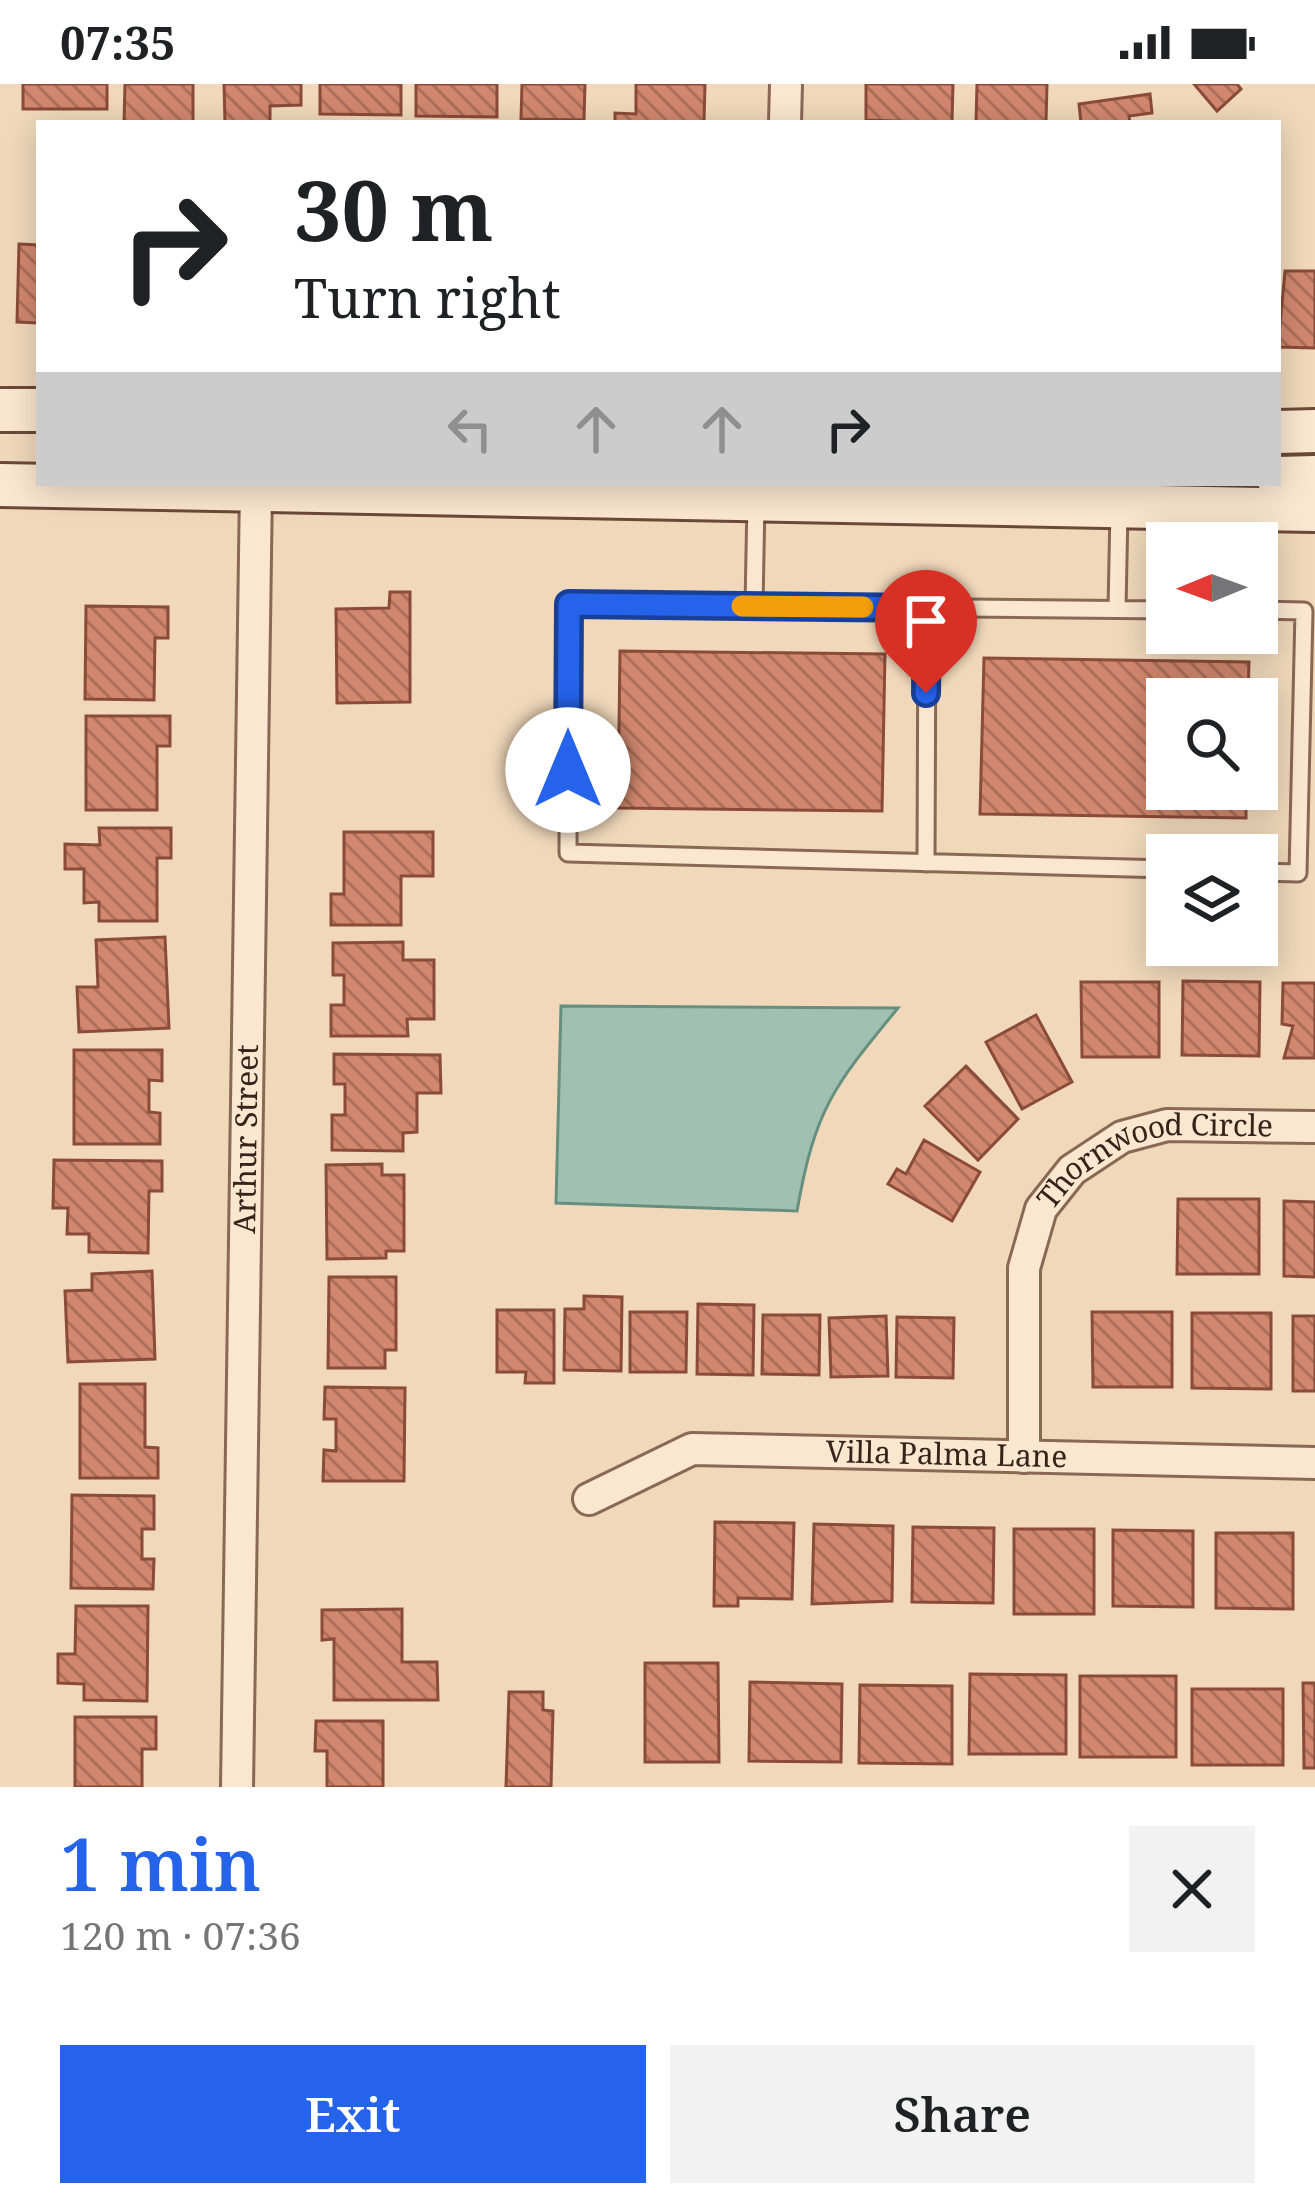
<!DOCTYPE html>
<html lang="en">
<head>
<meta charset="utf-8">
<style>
  body { margin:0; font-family:"Noto Serif",serif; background:#f2f2f2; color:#202124; height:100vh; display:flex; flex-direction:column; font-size:45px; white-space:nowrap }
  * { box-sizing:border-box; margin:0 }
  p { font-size:39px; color:#757577 }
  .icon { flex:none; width:66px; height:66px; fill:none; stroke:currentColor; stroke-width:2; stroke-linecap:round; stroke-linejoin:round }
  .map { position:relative; height:1703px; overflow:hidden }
  .panel { display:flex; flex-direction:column; background:#fff; flex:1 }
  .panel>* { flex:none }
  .banner { position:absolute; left:36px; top:36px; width:1245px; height:366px; border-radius:0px; box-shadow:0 6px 30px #0003; background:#fff; color:#202124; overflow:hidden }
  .needle { width:78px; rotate:269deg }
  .fabs { position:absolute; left:1146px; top:438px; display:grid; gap:24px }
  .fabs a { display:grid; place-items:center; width:132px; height:132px; border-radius:0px; background:#fff; box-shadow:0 6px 30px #0003; font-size:60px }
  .pin { position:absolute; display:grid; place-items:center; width:102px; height:102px; color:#fff; margin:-123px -51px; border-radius:50% 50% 50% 0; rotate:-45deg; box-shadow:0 0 12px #0007 }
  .pin .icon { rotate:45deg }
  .me { position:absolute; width:132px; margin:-66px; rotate:0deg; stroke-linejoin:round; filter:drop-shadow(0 0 9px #0008) }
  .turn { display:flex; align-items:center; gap:42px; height:252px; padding:0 60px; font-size:54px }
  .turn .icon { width:156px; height:156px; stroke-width:2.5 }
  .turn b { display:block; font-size:84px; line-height:102px }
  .lanes { display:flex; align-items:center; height:114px; padding:0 60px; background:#0003; justify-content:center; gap:60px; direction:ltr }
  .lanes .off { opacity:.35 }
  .round { display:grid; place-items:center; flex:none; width:126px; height:126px; border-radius:0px; background:#f2f2f2 }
  .head { display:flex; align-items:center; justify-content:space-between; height:204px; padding:0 60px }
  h1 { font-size:72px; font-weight:600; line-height:90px; color:#2563eb }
  .primary-button { display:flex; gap:24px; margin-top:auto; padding:24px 60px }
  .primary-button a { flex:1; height:138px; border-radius:0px; background:#2563eb; color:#fff; font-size:48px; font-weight:600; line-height:138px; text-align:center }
  .primary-button a+a { background:#f2f2f2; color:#202124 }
  .status { display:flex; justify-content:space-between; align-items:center; height:84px; padding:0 60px; background:#fff; direction:ltr }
  .status svg { height:33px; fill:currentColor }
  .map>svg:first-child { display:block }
</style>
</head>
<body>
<div class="status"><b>07:35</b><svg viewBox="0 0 49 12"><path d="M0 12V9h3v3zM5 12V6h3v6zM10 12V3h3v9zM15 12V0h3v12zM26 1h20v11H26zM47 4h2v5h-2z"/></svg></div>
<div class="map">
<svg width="1315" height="1703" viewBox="0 0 1315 1703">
  <defs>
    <pattern id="building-back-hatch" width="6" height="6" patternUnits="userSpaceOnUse" patternTransform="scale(3)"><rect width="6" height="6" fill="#d2886e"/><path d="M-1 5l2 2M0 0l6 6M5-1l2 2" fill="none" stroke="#ab6f5a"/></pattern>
  </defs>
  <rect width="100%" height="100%" fill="#f1d8bb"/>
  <!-- water -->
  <path fill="#a0c1b2" stroke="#678f7f" stroke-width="3" d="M 561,922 L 898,924 C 833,1003 815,1025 797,1127 L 556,1119 Z"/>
  <!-- building -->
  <path fill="url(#building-back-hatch)" stroke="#8a4b38" stroke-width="3" d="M 23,0 L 107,0 L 107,25 L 23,25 Z
    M 125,0 L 193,0 L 193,39 L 124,39 Z
    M 224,0 L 301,0 L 301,21 L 270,22 L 270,39 L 225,39 Z
    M 320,0 L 401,0 L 401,31 L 320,30 Z
    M 416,0 L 497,0 L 497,33 L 416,32 Z
    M 522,0 L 585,0 L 584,36 L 521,35 Z
    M 636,0 L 705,0 L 704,39 L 615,39 L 615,29 L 636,30 Z
    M 866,0 L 953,0 L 952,39 L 866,36 Z
    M 977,0 L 1047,0 L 1046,39 L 976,39 Z
    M 1194,0 L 1237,0 L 1241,5 L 1217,27 Z
    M 1150,10 L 1152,29 L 1129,32 L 1130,39 L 1081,39 L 1079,20 Z
    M 19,160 L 39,161 L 39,239 L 17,238 Z
    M 1285,187 L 1315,187 L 1315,264 L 1278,263 Z
    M 390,508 L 410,508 L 410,618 L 337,619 L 336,525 L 389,524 Z
    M 86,522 L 168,523 L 168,554 L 155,554 L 154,616 L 85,615 Z
    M 620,567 L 885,570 L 882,727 L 618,724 Z
    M 984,574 L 1249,578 L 1248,615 L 1167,615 L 1167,705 L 1246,705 L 1246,734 L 980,730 Z
    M 86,632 L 170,632 L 170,662 L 157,662 L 157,726 L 86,726 Z
    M 99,744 L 171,744 L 171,774 L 157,774 L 157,837 L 99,837 L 99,818 L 84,819 L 84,785 L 65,785 L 65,760 L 100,761 Z
    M 344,748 L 433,748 L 433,792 L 401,792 L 401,841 L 331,841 L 331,810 L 344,810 Z
    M 165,853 L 169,944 L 79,948 L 77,903 L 98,903 L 96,856 Z
    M 403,858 L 403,876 L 434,876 L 434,935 L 407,935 L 408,952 L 331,952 L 331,921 L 344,921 L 344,891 L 333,891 L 333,859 Z
    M 1183,897 L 1260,898 L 1259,972 L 1182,971 Z
    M 1081,898 L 1159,898 L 1159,973 L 1082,973 Z
    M 1283,899 L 1315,899 L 1315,974 L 1284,974 L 1293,942 L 1282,940 Z
    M 1036,931 L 1072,998 L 1022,1025 L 986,958 Z
    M 74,966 L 162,966 L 162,997 L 149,996 L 149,1028 L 160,1029 L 160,1060 L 74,1060 Z
    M 334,970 L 440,971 L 441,1009 L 417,1009 L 417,1048 L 403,1049 L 403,1067 L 332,1066 L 332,1031 L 345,1031 L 345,1000 L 334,1000 Z
    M 966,982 L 1018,1035 L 978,1076 L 925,1022 Z
    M 924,1056 L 980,1088 L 952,1137 L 888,1100 L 897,1085 L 906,1090 Z
    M 54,1076 L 162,1077 L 162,1107 L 149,1107 L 148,1169 L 89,1168 L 89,1150 L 67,1150 L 68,1124 L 53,1124 Z
    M 382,1080 L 382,1091 L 404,1091 L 404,1167 L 386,1167 L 386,1174 L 327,1175 L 326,1081 Z
    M 1178,1115 L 1259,1115 L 1259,1190 L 1177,1190 Z
    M 1284,1117 L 1315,1118 L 1315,1193 L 1284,1192 Z
    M 152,1187 L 155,1275 L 68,1278 L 65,1207 L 92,1206 L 92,1190 Z
    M 329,1193 L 396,1193 L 396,1266 L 385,1266 L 385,1284 L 328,1284 Z
    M 584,1212 L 622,1213 L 621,1287 L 564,1286 L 565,1225 L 584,1225 Z
    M 698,1220 L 754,1221 L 753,1291 L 697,1290 Z
    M 497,1226 L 554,1226 L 554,1299 L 525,1299 L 526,1288 L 497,1288 Z
    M 630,1228 L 687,1228 L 686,1288 L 630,1288 Z
    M 1092,1228 L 1172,1228 L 1172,1303 L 1093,1303 Z
    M 1192,1229 L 1271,1229 L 1271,1305 L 1192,1304 Z
    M 763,1231 L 820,1231 L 819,1291 L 762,1290 Z
    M 886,1232 L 888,1292 L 831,1293 L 829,1234 Z
    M 1293,1232 L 1315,1232 L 1315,1307 L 1293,1307 Z
    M 897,1233 L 954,1234 L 953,1294 L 896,1293 Z
    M 80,1300 L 145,1300 L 145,1363 L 158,1364 L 158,1394 L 80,1394 Z
    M 325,1303 L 405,1304 L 404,1397 L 323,1397 L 324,1366 L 336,1367 L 336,1335 L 324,1335 Z
    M 72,1411 L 154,1412 L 154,1445 L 142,1445 L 142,1475 L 154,1475 L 153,1505 L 71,1504 Z
    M 715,1438 L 794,1439 L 792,1515 L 738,1514 L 738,1522 L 714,1522 Z
    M 814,1440 L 893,1442 L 892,1517 L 812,1520 Z
    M 913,1443 L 994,1444 L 993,1519 L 912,1518 Z
    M 1014,1445 L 1094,1445 L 1094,1530 L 1014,1530 Z
    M 1113,1446 L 1193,1447 L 1193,1523 L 1113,1522 Z
    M 1216,1449 L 1293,1449 L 1293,1525 L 1216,1524 Z
    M 76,1522 L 148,1522 L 147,1617 L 84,1616 L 84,1600 L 58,1599 L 58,1570 L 75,1570 Z
    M 402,1525 L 402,1578 L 437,1578 L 438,1616 L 334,1616 L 334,1555 L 322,1556 L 322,1526 Z
    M 645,1579 L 718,1579 L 719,1678 L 645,1678 Z
    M 970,1590 L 1066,1591 L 1066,1670 L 969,1670 Z
    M 1080,1592 L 1176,1592 L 1176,1673 L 1080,1673 Z
    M 750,1598 L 842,1600 L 841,1678 L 749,1677 Z
    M 1303,1599 L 1315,1599 L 1315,1684 L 1304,1684 Z
    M 860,1601 L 952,1602 L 952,1680 L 859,1679 Z
    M 1192,1605 L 1283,1605 L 1283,1681 L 1192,1681 Z
    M 509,1608 L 543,1608 L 543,1626 L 553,1627 L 551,1703 L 506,1703 Z
    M 75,1633 L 156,1633 L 156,1665 L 142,1665 L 142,1703 L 75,1703 Z
    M 316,1637 L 383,1637 L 383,1703 L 327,1703 L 327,1667 L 315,1667 Z"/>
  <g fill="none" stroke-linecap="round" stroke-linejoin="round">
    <defs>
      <path id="lane" d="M 754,522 L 756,417
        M 1117,525 L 1119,426
        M 1167,526 L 569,520 L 568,769 L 1167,785
        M 1257,526 L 1304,527 L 1298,789 L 1257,788
        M 926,779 L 927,524"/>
      <g id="street">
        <path d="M 785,39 L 786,0"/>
        <path id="s1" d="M 1024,1373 L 1024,1184 L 1041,1125 L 1072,1086 L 1122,1053 L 1167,1041 L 1315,1043"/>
        <path id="s2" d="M 589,1415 L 692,1365 L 1315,1379"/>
        <path id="s3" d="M 237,1703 L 256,404"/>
      </g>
      <path id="secondary" d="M 0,326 L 39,326
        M 1278,348 L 1315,347
        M 1278,394 L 1315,393
        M 0,401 L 1315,426"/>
    </defs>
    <!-- lane casing -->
    <use href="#lane" stroke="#896854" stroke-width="21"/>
    <!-- street casing -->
    <use href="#street" stroke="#896854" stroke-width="36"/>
    <!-- secondary casing -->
    <use href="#secondary" stroke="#6b4937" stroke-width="48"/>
    <!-- lane -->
    <use href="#lane" stroke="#fbe7cf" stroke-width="15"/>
    <!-- street -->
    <use href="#street" stroke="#fbe7cf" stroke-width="30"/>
    <!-- secondary -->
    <use href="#secondary" stroke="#fbe7cf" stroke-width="42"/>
  </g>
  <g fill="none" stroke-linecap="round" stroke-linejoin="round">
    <defs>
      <path id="route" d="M 568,686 L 569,520 L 927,524 L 926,609"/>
    </defs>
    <!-- route casing -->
    <use href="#route" stroke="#184099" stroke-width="30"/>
    <!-- route -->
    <use href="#route" stroke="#2563eb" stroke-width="21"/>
    <!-- slow -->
    <path stroke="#f59e0b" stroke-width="21" d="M 742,522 L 863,523"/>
  </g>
  <g text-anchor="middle" stroke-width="9" stroke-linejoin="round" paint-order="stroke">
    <!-- street labels -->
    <g font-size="30" fill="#37231a" stroke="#f8e4cb">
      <text dy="10" stroke="none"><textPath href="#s3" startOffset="648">Arthur Street</textPath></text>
      <text dy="10" stroke="none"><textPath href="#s1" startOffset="384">Thornwood Circle</textPath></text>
      <text dy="10" stroke="none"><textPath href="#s2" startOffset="369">Villa Palma Lane</textPath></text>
    </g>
  </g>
</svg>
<div class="fabs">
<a><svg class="needle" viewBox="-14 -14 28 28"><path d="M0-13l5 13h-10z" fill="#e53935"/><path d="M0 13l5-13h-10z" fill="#757577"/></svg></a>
<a><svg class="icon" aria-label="search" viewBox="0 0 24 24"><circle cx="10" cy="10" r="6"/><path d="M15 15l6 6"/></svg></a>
<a><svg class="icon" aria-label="layers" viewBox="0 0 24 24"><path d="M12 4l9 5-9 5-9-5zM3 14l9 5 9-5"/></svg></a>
</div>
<div class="pin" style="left:926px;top:609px;background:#d93025"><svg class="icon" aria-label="arrive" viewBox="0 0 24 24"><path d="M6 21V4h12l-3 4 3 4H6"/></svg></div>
<svg class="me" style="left:568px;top:686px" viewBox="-20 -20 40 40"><circle r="19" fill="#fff"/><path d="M0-13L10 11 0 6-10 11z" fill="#2563eb"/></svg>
<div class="banner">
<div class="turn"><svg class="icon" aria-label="right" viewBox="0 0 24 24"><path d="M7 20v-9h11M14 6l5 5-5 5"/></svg><div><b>30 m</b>Turn right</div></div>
<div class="lanes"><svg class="icon off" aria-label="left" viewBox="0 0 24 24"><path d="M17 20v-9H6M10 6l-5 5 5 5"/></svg><svg class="icon off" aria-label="ahead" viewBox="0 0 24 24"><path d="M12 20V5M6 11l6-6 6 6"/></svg><svg class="icon off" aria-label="ahead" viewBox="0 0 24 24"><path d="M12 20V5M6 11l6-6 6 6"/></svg><svg class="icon" aria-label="right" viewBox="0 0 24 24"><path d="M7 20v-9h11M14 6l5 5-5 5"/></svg></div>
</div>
</div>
<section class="panel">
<div class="head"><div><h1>1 min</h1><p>120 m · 07:36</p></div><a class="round"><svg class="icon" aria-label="close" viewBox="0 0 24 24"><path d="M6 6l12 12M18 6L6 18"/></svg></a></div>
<div class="primary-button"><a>Exit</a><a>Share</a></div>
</section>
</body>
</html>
